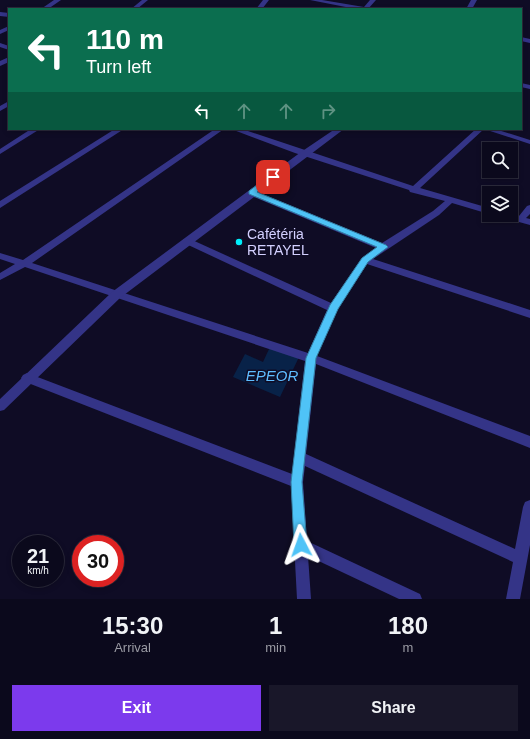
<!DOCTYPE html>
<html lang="en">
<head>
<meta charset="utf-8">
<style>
  body { margin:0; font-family:Arial,sans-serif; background:#191729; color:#f1f3f6; height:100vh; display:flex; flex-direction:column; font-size:15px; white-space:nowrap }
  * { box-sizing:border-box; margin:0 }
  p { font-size:13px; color:#9a9aa3 }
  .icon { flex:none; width:22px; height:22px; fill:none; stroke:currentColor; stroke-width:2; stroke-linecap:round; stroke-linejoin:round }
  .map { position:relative; height:599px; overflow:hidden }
  .side { display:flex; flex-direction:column; background:#0b091c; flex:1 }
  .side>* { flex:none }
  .hud { position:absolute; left:8px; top:8px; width:514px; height:122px; border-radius:0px; box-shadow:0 2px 6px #0003,0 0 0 1px #2b2a3b; background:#0b6e4f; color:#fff; overflow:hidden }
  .buttons { position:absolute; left:482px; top:142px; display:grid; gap:8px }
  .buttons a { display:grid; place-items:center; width:36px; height:36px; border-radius:0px; background:#0b091c; box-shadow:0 2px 6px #0003,0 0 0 1px #2b2a3b; font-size:20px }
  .speed { position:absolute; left:12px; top:535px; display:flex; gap:8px; font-size:20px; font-weight:700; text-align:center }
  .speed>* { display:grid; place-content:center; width:52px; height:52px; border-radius:50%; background:#0b091c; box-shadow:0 2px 6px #0003,0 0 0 1px #2b2a3b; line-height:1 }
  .speed small { font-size:10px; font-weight:400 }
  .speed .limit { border:6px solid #d22; background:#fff; color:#111 }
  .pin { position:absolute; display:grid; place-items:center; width:34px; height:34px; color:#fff; margin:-17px; border-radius:8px; box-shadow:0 2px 6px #0006 }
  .me { position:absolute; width:44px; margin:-22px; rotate:356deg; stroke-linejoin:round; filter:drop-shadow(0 0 3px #0008) }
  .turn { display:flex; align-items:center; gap:14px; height:84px; padding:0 12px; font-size:18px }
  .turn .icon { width:52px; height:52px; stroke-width:2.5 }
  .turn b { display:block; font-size:28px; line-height:34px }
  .lanes { display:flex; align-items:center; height:38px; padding:0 12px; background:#0003; justify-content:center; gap:20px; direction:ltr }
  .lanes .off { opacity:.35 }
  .eta { display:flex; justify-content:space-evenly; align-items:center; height:68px; text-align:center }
  .eta b { font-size:24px; font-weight:600; line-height:28px }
  .button { display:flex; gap:8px; margin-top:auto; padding:8px 12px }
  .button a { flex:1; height:46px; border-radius:0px; background:#7c3aed; color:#fff; font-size:16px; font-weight:600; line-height:46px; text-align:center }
  .button a+a { background:#191729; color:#f1f3f6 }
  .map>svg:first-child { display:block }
</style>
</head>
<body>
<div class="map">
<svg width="530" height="599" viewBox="0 0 530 599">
  <rect width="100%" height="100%" fill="#0f0c25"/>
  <!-- water -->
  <path fill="#082248" d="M 270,347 L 299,357 L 280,397 L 233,377 L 245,354 L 263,362 Z"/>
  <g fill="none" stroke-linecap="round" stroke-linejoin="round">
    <!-- minor -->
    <path fill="#343487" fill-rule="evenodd" d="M 54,0 L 61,0 L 48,9 L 41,9 Z
      M 142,0 L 148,0 L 137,9 L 131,9 Z
      M 263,0 L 269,0 L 262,9 L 256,9 Z
      M 310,0 L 322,0 L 364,7 L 370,0 L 376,0 L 368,9 L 356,9 Z
      M 0,12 L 9,13 L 9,17 L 0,16 Z
      M 9,26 L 9,30 L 0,34 L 0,30 Z
      M 521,37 L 530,39 L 530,43 L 521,41 Z
      M 0,43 L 9,46 L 9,50 L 0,47 Z
      M 9,57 L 9,62 L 0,66 L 0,61 Z
      M 521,83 L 530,85 L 530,89 L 521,87 Z
      M 9,101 L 9,106 L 0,111 L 0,106 Z
      M 31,129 L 40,129 L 0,154 L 0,149 Z
      M 115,129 L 124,129 L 0,208 L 0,201 Z
      M 215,129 L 224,129 L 32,263 L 308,353 L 327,310 L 184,243 L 182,241 L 184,239 L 190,239 L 331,303 L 362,258 L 376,248 L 249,195 L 248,193 L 249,191 L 255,191 L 382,243 L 433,211 L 445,201 L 410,192 L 409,190 L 295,153 L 231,129 L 242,129 L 413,186 L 476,129 L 495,129 L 530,140 L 530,144 L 484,129 L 420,188 L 489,208 L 489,214 L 452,203 L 439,215 L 373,259 L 530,310 L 530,318 L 367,264 L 338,309 L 317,356 L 530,436 L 530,448 L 316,364 L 306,454 L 515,549 L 523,507 L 525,502 L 530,500 L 530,545 L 520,599 L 506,599 L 513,562 L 305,466 L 303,482 L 307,541 L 420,594 L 422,599 L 399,599 L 308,556 L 311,599 L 297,599 L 291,486 L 23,381 L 21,378 L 23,375 L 27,373 L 292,474 L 305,361 L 25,267 L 0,280 L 0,273 L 15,264 L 0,259 L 0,253 L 23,260 Z
      M 530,205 L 530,214 L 526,218 L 530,219 L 530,225 L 501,217 L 500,215 L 511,214 L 519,216 L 527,206 Z"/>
    <!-- tertiary -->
    <path fill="#343487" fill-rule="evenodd" d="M 471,0 L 477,0 L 472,9 L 466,9 Z
      M 335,129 L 344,129 L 120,298 L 4,410 L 0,411 L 0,399 L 112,292 L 301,152 Z"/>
  </g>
  <!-- route -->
  <path fill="#4fc3f7" stroke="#337fa1" d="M 270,175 L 273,175 L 276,177 L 257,192 L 386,245 L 388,247 L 368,262 L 338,309 L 316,358 L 302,482 L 307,545 L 305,549 L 301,551 L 296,549 L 294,545 L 291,482 L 306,358 L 330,305 L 362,258 L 377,247 L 249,194 L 249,191 Z"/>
  <!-- markers -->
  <circle fill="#00eefb" stroke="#0f0c25" stroke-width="1.5" cx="239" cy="242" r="4"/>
  <g text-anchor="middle" stroke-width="3" stroke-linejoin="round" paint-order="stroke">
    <!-- poi labels -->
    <g font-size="14" fill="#d3d0ff" stroke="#0f0c25" text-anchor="start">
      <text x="247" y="239">Cafétéria<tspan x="247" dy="16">RETAYEL</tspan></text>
    </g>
    <!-- water labels -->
    <g font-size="15" font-style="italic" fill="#5ebcff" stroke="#0f0c25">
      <text x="272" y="381">EPEOR</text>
    </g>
  </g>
</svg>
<div class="buttons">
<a><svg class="icon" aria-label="search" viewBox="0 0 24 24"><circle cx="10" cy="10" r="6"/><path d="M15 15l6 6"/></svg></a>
<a><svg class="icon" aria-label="layers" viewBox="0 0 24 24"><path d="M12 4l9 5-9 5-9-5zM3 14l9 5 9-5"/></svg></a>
</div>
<div class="speed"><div>21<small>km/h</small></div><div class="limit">30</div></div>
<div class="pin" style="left:273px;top:177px;background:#d93025"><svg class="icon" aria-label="arrive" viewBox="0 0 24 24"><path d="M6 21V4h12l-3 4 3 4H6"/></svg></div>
<svg class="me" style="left:301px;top:545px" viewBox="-20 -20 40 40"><path d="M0-17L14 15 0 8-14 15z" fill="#4fc3f7" stroke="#fff" stroke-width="4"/></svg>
<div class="hud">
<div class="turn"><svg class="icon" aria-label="left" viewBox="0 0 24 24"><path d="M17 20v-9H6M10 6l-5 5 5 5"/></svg><div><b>110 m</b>Turn left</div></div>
<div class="lanes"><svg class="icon" aria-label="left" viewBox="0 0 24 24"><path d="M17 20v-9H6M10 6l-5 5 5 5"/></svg><svg class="icon off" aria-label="ahead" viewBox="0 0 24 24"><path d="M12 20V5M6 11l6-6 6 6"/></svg><svg class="icon off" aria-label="ahead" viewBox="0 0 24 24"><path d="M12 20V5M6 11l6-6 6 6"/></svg><svg class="icon off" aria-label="right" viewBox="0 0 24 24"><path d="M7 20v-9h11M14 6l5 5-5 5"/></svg></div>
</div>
</div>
<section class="side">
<div class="eta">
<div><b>15:30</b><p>Arrival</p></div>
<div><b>1</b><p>min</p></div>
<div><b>180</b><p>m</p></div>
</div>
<div class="button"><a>Exit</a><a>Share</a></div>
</section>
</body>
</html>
